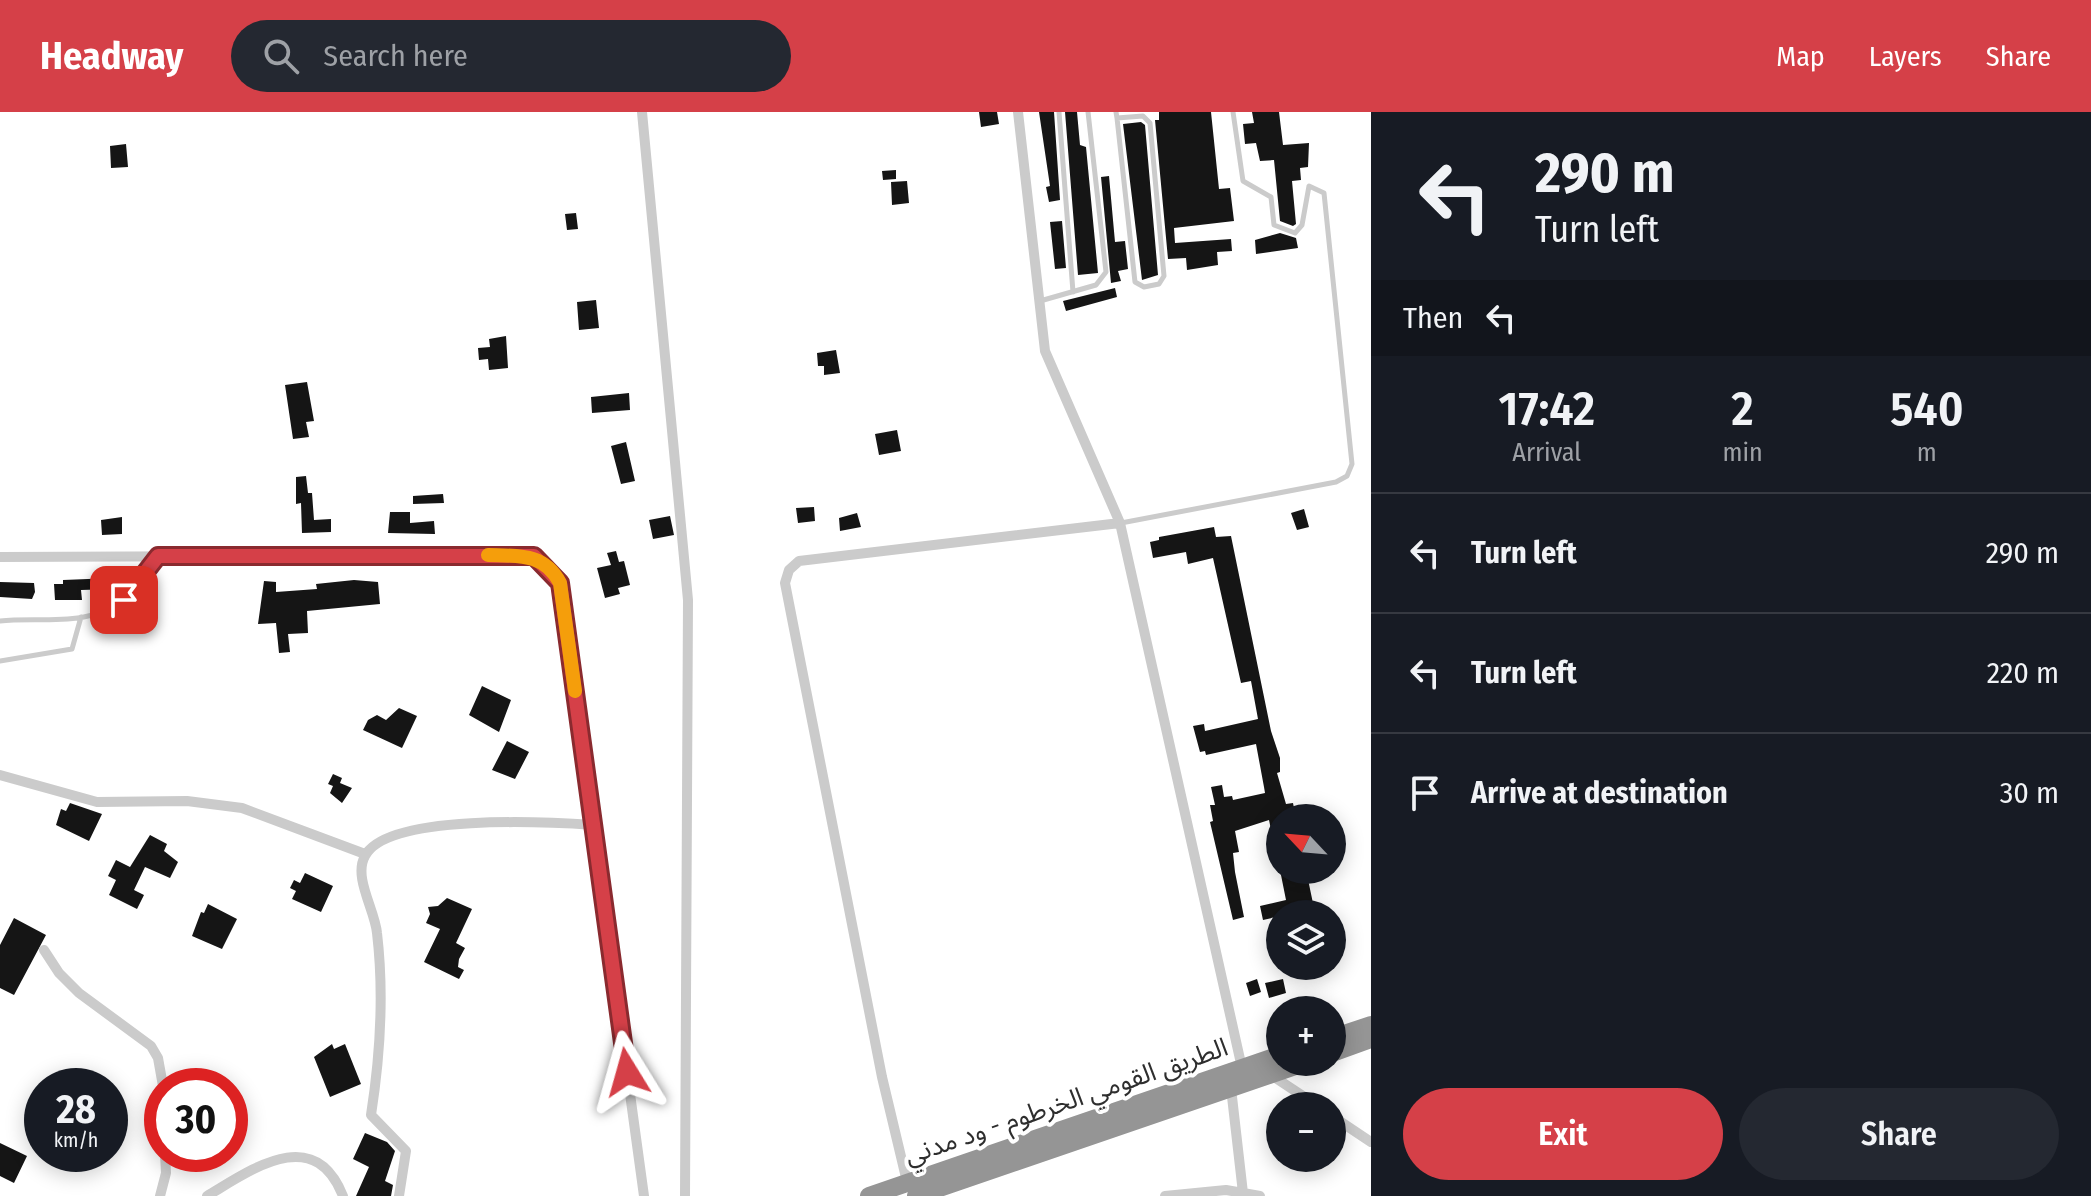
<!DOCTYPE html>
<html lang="en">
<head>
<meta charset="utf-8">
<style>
  body { margin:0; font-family:"Fira Sans Condensed","Noto Sans Arabic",sans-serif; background:#242831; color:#f1f3f6; height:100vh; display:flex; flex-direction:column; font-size:30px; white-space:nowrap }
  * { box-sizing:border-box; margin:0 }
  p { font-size:26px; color:#9ea1a6 }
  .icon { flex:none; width:44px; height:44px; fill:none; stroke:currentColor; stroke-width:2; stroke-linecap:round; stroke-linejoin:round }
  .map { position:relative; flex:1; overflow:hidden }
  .sheet { display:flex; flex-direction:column; background:#171b24; width:720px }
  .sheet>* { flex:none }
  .banner { background:#171b24; color:#f1f3f6; overflow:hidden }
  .needle { width:52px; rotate:296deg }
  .controls { position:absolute; left:1266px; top:692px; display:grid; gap:16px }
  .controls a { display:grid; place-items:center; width:80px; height:80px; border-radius:50%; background:#171b24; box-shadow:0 4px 20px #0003; font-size:40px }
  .speed { position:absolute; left:24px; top:956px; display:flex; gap:16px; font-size:40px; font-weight:700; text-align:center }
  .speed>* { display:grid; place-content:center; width:104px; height:104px; border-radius:50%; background:#171b24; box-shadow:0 4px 20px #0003; line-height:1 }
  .speed small { font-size:20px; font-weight:400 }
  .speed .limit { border:12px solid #d22; background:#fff; color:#111 }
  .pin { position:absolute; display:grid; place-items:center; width:68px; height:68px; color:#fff; margin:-34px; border-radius:16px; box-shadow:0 4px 12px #0006 }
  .me { position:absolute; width:88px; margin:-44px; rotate:352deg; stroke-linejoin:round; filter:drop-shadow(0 0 6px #0008) }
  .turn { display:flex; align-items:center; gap:28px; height:168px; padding:0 32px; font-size:36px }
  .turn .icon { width:104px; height:104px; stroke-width:2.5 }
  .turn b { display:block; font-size:56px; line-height:68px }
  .then { display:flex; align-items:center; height:76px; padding:0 32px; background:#0003; gap:16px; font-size:30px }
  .eta { display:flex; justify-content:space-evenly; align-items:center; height:136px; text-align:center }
  .eta b { font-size:48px; font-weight:600; line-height:56px }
  .action { display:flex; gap:16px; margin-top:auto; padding:16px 32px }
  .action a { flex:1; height:92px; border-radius:48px; background:#d54048; color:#fff; font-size:32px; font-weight:600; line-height:92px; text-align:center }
  .action a+a { background:#242831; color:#f1f3f6 }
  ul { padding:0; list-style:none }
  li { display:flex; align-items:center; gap:24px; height:120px; padding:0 32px; border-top:2px solid #363941 }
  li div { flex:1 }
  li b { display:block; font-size:30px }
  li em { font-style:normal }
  header { display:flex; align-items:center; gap:48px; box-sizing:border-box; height:112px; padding:0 40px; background:#d54048; color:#fff }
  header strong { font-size:38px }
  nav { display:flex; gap:44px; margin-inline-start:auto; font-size:28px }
  .search { width:560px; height:72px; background:#242831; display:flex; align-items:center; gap:20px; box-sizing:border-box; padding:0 28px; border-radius:44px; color:#9ea1a6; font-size:30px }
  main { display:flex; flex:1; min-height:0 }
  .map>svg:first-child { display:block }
</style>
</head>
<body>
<header>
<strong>Headway</strong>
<div class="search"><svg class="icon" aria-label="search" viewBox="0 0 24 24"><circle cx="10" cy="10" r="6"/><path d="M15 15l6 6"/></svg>Search here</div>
<nav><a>Map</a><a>Layers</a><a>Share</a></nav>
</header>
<main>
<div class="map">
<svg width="1371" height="1084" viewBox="0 0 1371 1084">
  <rect width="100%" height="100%" fill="#fff"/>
  <!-- building -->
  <path fill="#151515" d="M 979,0 L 997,0 L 999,12 L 981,15 Z
    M 1039,0 L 1054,0 L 1060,88 L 1049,90 L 1046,75 L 1050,74 Z
    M 1065,0 L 1077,0 L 1080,33 L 1086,35 L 1098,161 L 1078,163 Z
    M 1159,0 L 1211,0 L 1219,77 L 1230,76 L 1234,109 L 1174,116 L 1175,131 L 1231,127 L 1232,139 L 1217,140 L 1218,153 L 1187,158 L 1186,146 L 1168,147 L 1155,8 L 1159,8 Z
    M 1252,0 L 1279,0 L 1283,33 L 1309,31 L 1308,55 L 1300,56 L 1301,68 L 1292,69 L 1296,112 L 1293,114 L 1280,109 L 1274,48 L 1260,49 L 1256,31 L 1245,32 L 1243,12 L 1254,11 Z
    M 1141,10 L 1145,13 L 1158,163 L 1142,168 L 1123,12 Z
    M 126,32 L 128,55 L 111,56 L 110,34 Z
    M 896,58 L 896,67 L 883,68 L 882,59 Z
    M 1109,64 L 1115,130 L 1125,129 L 1128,157 L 1118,159 L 1121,169 L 1111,171 L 1101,65 Z
    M 907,69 L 909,91 L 892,93 L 891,70 Z
    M 576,101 L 578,117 L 567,118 L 565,102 Z
    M 1062,109 L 1066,156 L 1055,157 L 1050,110 Z
    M 1280,121 L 1296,126 L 1298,136 L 1256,142 L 1255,128 Z
    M 1115,176 L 1117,185 L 1066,199 L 1063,189 Z
    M 596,188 L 599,216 L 579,218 L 577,190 Z
    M 506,224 L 508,256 L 489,258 L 488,247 L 479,248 L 478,236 L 490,235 L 489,227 Z
    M 836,238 L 840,261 L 824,263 L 824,254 L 818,254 L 817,241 Z
    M 307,270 L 314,309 L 306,310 L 309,325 L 293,327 L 285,273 Z
    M 629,281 L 630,298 L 592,301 L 591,285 Z
    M 897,318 L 901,339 L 879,343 L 875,322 Z
    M 626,330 L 635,369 L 621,372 L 611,334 Z
    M 306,364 L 308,381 L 312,381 L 314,408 L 331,407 L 331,420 L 302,421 L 301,391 L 296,392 L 296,365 Z
    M 443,382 L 444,391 L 413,392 L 413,384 Z
    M 814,395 L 815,409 L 798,411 L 796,396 Z
    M 1304,397 L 1309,415 L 1297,418 L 1291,401 Z
    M 390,400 L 410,400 L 410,411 L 434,409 L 435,422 L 388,421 Z
    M 857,401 L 861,415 L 840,419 L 839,406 Z
    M 670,404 L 674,423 L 653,427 L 649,408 Z
    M 122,405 L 122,422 L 102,423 L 101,408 Z
    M 1214,415 L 1216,425 L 1231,424 L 1271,619 L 1280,646 L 1280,660 L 1277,661 L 1286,692 L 1293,691 L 1296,706 L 1280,706 L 1280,741 L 1276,741 L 1269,708 L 1235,719 L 1239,740 L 1233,741 L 1235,760 L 1244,805 L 1233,808 L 1210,710 L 1213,709 L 1210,693 L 1215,693 L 1211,675 L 1222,673 L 1224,685 L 1232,684 L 1233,688 L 1265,681 L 1264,675 L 1256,632 L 1206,643 L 1205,639 L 1200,640 L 1193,614 L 1204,612 L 1205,619 L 1258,607 L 1251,569 L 1241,571 L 1213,446 L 1188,452 L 1186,440 L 1153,446 L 1150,430 L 1159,428 L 1159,425 Z
    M 616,439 L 619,450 L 624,449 L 630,473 L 618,476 L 620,482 L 605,486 L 597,456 L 611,453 L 607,441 Z
    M 113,466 L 113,477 L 81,478 L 82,488 L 55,488 L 54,472 L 63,472 L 63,468 Z
    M 354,468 L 378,470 L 380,492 L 307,499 L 308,521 L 288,522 L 290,540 L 279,541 L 276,511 L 258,512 L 264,469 L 276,470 L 276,480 L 317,477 L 316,472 Z
    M 0,470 L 34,471 L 35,480 L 32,487 L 0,485 Z
    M 482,574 L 511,588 L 499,620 L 469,603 Z
    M 399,596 L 417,604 L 402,636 L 363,618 L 368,608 L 377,603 L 386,608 Z
    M 507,629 L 529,640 L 515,667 L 492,658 Z
    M 333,662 L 342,666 L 340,671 L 352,676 L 342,691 L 330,681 L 333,674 L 328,672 Z
    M 70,691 L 102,702 L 89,729 L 56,713 L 61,697 L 66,699 Z
    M 150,723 L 167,732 L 164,739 L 178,750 L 170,766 L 145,755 L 134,778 L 144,783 L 137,797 L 109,783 L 116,768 L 108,764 L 116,748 L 130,755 Z
    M 1280,758 L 1306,758 L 1314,796 L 1263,808 L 1260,794 L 1286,788 Z
    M 305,761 L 333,774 L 321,800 L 292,787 L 296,779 L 290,776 L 294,768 L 300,771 Z
    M 447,786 L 472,797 L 456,831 L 465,836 L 459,847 L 458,855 L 464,858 L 459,867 L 424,850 L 440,817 L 426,811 L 430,802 L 428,795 L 438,794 Z
    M 208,792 L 237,807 L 222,837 L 192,824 L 201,800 L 204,801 Z
    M 14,806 L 46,823 L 14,883 L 0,876 L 0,833 Z
    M 1257,867 L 1261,880 L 1250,884 L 1246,871 Z
    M 1283,867 L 1286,881 L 1269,886 L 1265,871 Z
    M 332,932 L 334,937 L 345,932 L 361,972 L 330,985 L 314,945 Z
    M 365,1021 L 387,1030 L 395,1039 L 385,1069 L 393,1073 L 391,1084 L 356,1084 L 369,1055 L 353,1047 Z
    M 0,1031 L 27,1044 L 14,1071 L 0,1064 Z"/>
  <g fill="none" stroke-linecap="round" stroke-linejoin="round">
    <!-- lane -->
    <path stroke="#cbcbcb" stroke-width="5" d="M 1059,0 L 1073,180
      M 1116,0 L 1117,6 L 1135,170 L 1144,175 L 1159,172 L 1164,164 L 1150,11 L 1143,4 L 1117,6
      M 1040,189 L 1096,173 L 1106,160 L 1088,0
      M 1121,411 L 1336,370 L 1347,364 L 1352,352 L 1324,81 L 1309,74 L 1302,113 L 1295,121 L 1274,113 L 1271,85 L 1243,69 L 1233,0
      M 0,509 C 37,505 91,515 122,489 C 136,478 146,459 157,445
      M 0,549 L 72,537 L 81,505"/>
    <!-- street -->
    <path stroke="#cbcbcb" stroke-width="10" d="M 642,0 L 688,488 L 685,1084
      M 1018,0 L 1045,239 L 1120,411 L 1242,956
      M 0,445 L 481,443 C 514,444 543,439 560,471 L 644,1084
      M 0,663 L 97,690 L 187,689 L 242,696 L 365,742
      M 44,838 L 59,861 L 79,881 L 151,934 L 158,946 L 163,974
      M 1271,963 L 1318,994
      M 1231,976 L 1243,1081
      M 1332,1004 L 1371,1030
      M 908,1074 L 882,965 L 785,471 L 789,458 L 799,449 L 1120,411
      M 160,1084 L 166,1061 L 165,1042
      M 207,1084 C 251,1058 314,1011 343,1084
      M 399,1084 L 406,1039 L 371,1003 C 380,945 384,880 377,821 C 375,798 353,765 365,744 C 387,701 549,710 594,713
      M 1165,1084 L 1226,1078 L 1260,1084"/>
    <!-- highway -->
    <path stroke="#959595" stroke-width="18" d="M 1332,926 L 1371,913
      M 1332,941 L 1371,927
      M 869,1084 L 1280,943
      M 916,1084 L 1307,950"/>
  </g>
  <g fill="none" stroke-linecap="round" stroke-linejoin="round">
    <defs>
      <path id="route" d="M 124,488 L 158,444 L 534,444 L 560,471 L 627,960"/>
    </defs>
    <!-- route casing -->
    <use href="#route" stroke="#8a2a2f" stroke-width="20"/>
    <!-- route -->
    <use href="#route" stroke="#d54048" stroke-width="14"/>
    <!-- slow -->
    <path stroke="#f59e0b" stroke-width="14" d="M 488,443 C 519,444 544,441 560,471 L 575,579"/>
  </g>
  <g text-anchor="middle" stroke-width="8" stroke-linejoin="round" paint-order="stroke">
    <!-- street labels -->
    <g font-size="26" fill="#2e2e2e" stroke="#fff">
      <text transform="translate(1066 989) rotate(-19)" y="9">الطريق القومي الخرطوم - ود مدني</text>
    </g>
  </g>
</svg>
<div class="controls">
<a><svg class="needle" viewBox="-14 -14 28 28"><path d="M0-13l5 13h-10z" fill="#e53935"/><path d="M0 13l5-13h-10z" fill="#9ea1a6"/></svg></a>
<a><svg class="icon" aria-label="layers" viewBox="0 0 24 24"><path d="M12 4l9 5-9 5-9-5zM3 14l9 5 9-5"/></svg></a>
<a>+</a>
<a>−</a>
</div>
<div class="speed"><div>28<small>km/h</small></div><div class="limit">30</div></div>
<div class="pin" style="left:124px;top:488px;background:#d93025"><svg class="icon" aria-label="arrive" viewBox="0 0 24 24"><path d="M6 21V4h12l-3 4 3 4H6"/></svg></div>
<svg class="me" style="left:627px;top:960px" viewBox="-20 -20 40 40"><path d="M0-17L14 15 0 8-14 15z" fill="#d54048" stroke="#fff" stroke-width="4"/></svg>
</div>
<section class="sheet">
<div class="banner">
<div class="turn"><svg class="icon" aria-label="left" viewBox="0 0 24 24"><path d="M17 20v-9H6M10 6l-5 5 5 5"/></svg><div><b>290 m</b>Turn left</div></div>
<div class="then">Then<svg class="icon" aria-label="left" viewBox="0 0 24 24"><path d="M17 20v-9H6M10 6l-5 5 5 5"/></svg></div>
</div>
<div class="eta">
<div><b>17:42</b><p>Arrival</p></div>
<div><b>2</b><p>min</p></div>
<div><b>540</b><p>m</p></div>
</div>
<ul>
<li><svg class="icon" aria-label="left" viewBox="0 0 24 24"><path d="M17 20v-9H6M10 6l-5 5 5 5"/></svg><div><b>Turn left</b></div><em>290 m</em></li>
<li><svg class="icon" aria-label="left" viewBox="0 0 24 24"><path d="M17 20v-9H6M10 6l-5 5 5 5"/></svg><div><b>Turn left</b></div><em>220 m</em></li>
<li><svg class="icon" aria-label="arrive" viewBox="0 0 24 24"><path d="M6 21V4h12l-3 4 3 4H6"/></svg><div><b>Arrive at destination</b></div><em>30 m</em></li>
</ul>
<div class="action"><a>Exit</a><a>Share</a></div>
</section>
</main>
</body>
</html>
